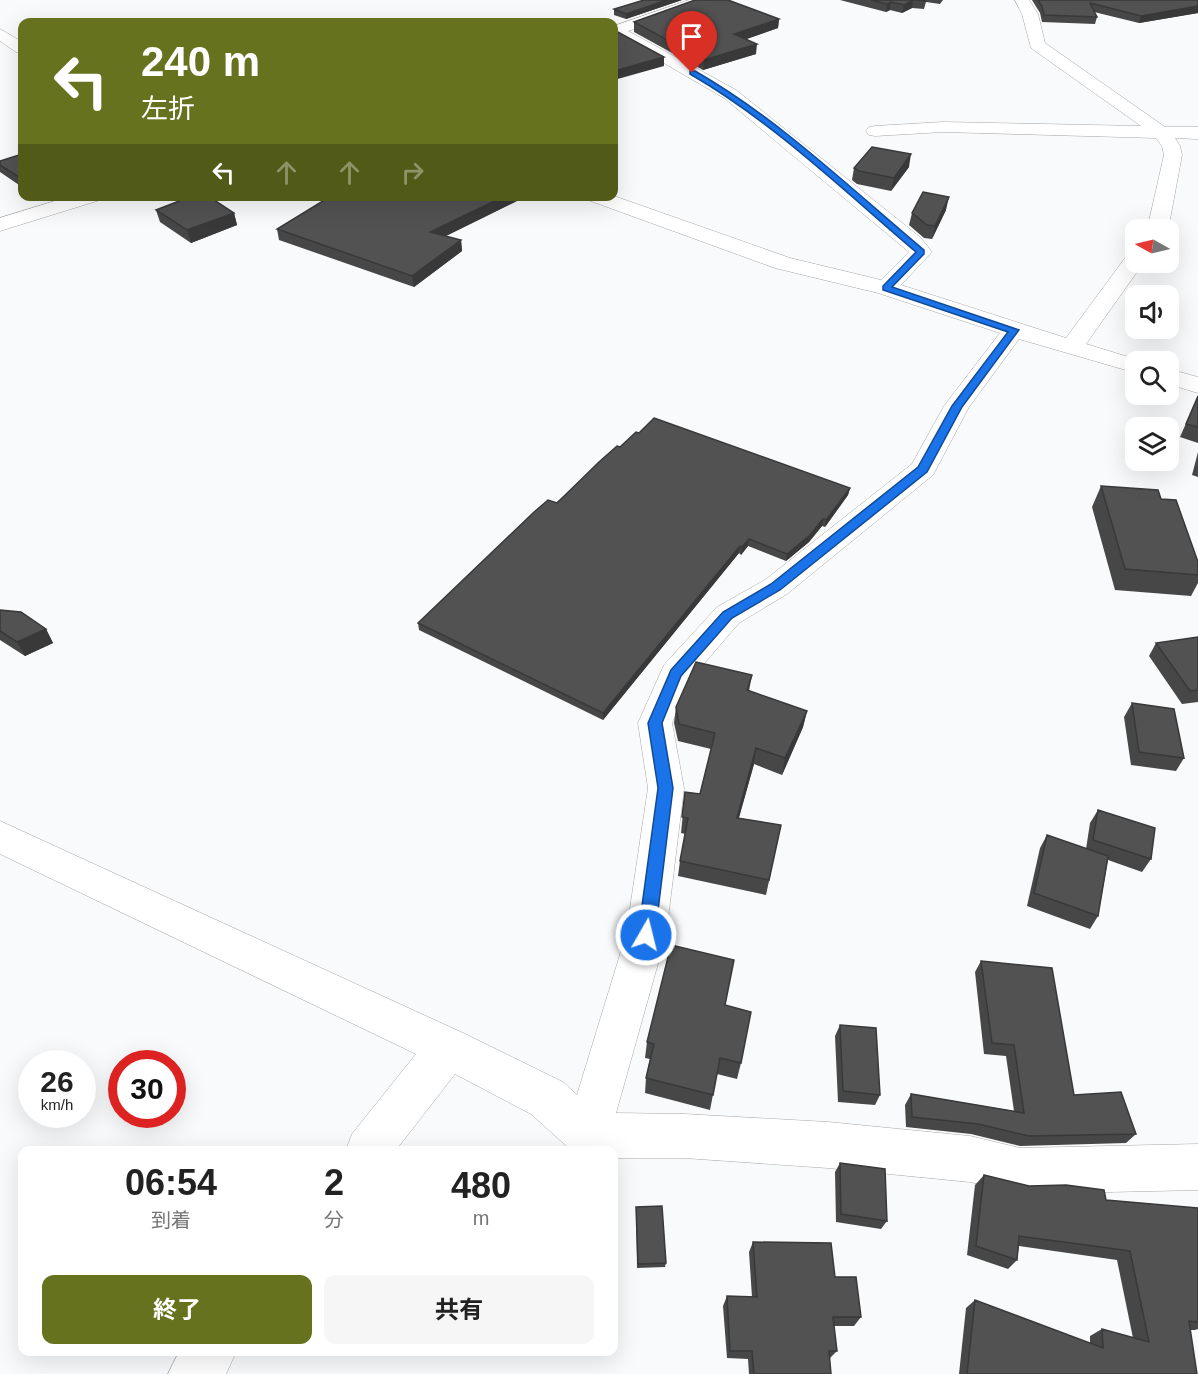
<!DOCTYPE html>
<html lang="ja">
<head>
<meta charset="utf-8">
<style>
  body { margin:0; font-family:Arial,"Noto Sans JP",sans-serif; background:#f6f6f6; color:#222; height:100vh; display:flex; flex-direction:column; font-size:22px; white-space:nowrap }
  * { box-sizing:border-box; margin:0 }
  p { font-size:20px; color:#767676 }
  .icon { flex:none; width:33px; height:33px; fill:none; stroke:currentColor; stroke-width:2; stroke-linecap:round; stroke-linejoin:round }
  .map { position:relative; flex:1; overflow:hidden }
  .drawer { position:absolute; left:18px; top:1146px; width:600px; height:210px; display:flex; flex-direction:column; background:#fff; border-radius:12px; box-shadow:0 6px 24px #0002 }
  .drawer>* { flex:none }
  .guide { position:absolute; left:18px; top:18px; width:600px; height:183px; border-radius:12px; box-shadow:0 6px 24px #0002; background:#66721d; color:#fff; overflow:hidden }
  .needle { width:39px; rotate:278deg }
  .fabs { position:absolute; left:1125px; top:219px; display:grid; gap:12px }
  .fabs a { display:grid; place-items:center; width:54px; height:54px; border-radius:12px; background:#fff; box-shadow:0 6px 24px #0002; font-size:30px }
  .speed { position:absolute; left:18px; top:1050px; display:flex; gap:12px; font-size:30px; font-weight:700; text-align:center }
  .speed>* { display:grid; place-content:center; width:78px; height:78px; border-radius:50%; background:#fff; box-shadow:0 6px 24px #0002; line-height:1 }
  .speed small { font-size:15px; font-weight:400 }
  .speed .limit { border:9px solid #d22; background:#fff; color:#111 }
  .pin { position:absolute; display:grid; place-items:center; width:51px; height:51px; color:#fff; margin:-62px -26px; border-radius:50% 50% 50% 0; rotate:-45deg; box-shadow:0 0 6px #0007 }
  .pin .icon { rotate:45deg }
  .me { position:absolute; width:66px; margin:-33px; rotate:8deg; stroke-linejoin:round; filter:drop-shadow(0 0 4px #0008) }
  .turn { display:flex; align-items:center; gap:21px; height:126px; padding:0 24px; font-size:27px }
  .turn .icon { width:78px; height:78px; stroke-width:2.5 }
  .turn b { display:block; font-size:42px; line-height:51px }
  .lanes { display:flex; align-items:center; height:57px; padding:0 24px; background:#0003; justify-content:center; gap:30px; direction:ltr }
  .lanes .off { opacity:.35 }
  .eta { display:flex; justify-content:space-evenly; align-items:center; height:102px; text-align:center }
  .eta b { font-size:36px; font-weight:700; line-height:42px }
  .cta { display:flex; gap:12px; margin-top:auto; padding:12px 24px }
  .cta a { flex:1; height:69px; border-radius:12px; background:#66721d; color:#fff; font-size:24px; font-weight:700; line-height:69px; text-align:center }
  .cta a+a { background:#f6f6f6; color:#222 }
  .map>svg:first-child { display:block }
</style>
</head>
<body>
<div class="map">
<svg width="1198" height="1374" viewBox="0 0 1198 1374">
  <rect width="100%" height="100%" fill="#f9fafb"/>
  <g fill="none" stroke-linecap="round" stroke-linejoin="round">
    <defs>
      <path id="minor" d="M 1015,0 L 1029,0 L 1038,14 L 1045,43 L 1165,127 L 1198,127 L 1198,139 L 1175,138 L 1180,146 L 1182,155 L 1168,230 L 1147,230 L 1164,155 L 1162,146 L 1156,138 L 943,132 L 875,136 L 869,135 L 866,131 L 869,127 L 875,126 L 943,122 L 1141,126 L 1031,48 L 1022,14 Z
        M 617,25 L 736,90 L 921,238 L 932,252 L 901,285 L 1066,338 L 1128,254 L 1136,253 L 1136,262 L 1144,262 L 1086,344 L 1145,362 L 1136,362 L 1136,373 L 1019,339 L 969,407 L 933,475 L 787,594 L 739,623 L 690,680 L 672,723 L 684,788 L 666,935 L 616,1113 L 684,1114 L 828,1122 L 970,1136 L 1020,1148 L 1198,1144 L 1198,1190 L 1020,1194 L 970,1182 L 828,1168 L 684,1158 L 614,1158 L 614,1150 L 571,1150 L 531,1114 L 455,1074 L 396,1150 L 346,1150 L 352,1134 L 416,1054 L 0,854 L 0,821 L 463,1033 L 563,1082 L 577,1095 L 626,935 L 648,788 L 638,723 L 664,665 L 717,607 L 765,580 L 912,464 L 944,406 L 1000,333 L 878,293 L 775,268 L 588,200 L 585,196 L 614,196 L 790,258 L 881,280 L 909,252 L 724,98 L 614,34 L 614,26 Z
        M 0,29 L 22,42 L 22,54 L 16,52 L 0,41 Z
        M 1168,369 L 1198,377 L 1198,393 L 1168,384 Z
        M 179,1352 L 236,1352 L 226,1374 L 168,1374 Z"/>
      <path id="highway" d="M 689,0 L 710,0 L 708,3 L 614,36 L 614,26 Z
        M 71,196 L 103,196 L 100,200 L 0,231 L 0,218 Z"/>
    </defs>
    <!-- minor casing -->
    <use href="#minor" stroke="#a7a7a8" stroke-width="1"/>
    <!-- highway casing -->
    <use href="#highway" stroke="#a7a7a8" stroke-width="1"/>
    <!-- minor -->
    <use href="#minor" fill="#fff" fill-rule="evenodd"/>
    <!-- highway -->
    <use href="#highway" fill="#fff" fill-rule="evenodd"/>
  </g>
  <!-- wall -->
  <path fill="#474747" d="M 644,0 L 682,0 L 626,19 L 614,15 L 614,9 Z
    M 840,0 L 943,0 L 940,4 L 926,2 L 924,9 L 912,8 L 902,13 L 890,10 L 886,12 Z
    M 1032,0 L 1198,0 L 1198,13 L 1139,23 L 1094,12 L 1097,17 L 1095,24 L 1042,22 L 1040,13 Z
    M 779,19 L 778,28 L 745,39 L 756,54 L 703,70 L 634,32 L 634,22 Z
    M 22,154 L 22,187 L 0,172 L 0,161 Z
    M 909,167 L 891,191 L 857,184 L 852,180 L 854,168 Z
    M 331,196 L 527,196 L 445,236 L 461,240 L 462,251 L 414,287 L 279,240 L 277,229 Z
    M 156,210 L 234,213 L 237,225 L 191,243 L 160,222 Z
    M 946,210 L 932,239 L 924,238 L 909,225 L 912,213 Z
    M 1198,396 L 1198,443 L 1180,437 Z
    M 620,447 L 850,488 L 848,495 L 825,527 L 822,526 L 809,542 L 786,561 L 748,546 L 741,555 L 739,553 L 603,720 L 419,630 L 418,623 Z
    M 1198,452 L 1198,477 L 1192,475 Z
    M 1101,486 L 1161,499 L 1198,562 L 1198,583 L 1191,596 L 1115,590 L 1092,507 Z
    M 0,610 L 46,629 L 53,643 L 25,656 L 0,640 Z
    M 1198,637 L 1198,702 L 1182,704 L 1149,656 L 1156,643 Z
    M 752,675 L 749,691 L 807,711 L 803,727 L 782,775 L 754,764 L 739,818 L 781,825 L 766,895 L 678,876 L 680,861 L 685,834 L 681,833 L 685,792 L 700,794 L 711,749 L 678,741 L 674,723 L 676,707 Z
    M 1132,703 L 1184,758 L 1176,771 L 1131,765 L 1124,717 Z
    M 1098,810 L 1151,859 L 1142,872 L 1108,860 L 1098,916 L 1090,929 L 1027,906 L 1040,848 L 1047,835 L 1086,849 L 1090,823 Z
    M 981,961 L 1074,1095 L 1136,1134 L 1126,1143 L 1020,1146 L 971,1134 L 906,1127 L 905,1105 L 911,1094 L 1014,1111 L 1006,1056 L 984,1054 L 975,972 Z
    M 725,1005 L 741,1063 L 737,1079 L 717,1074 L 710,1110 L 645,1093 L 646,1078 L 650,1059 L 645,1058 L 647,1042 Z
    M 840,1025 L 880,1095 L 875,1105 L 838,1102 L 835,1036 Z
    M 840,1163 L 887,1221 L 881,1229 L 836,1222 L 835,1172 Z
    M 984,1175 L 1029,1186 L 1106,1200 L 1198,1210 L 1198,1329 L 1195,1330 L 1190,1330 L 1197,1374 L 959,1374 L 966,1308 L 975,1300 L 1090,1343 L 1090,1336 L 1102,1329 L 1133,1338 L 1117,1260 L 1019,1246 L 1017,1260 L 1008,1269 L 967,1255 L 975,1185 Z
    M 636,1207 L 666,1263 L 665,1267 L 637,1268 Z
    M 753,1242 L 835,1277 L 861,1317 L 854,1326 L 834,1326 L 837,1351 L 829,1359 L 831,1374 L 749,1374 L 748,1359 L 727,1358 L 723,1306 L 727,1296 L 752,1297 L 749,1252 Z"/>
  <!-- shaded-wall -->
  <path fill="#39393a" d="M 667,0 L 682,0 L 626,19 L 626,14 Z
    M 913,0 L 912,8 L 902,13 L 904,5 Z
    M 891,2 L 890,10 L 886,12 L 887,4 Z
    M 1198,6 L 1198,13 L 1139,23 L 1141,16 Z
    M 779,19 L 778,28 L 733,44 L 734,34 Z
    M 757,44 L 756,54 L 703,70 L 704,60 Z
    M 664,57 L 664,66 L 614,80 L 614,71 Z
    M 911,154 L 909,167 L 891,191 L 894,178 Z
    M 505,196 L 527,196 L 432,243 L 430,232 Z
    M 949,197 L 946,210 L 932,239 L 935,226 Z
    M 234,213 L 237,225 L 191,243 L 187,230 Z
    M 461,240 L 462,251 L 414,287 L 412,276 Z
    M 850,488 L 848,495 L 825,527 L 826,520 Z
    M 823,519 L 822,526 L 809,542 L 786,561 L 787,554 Z
    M 749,539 L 748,546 L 741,555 L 742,547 Z
    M 740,546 L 739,553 L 603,720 L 603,713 Z
    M 46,629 L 53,643 L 25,656 L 17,642 Z
    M 807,711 L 803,727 L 782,775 L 785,758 Z
    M 756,748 L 754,764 L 734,834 L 737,818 Z"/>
  <!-- building -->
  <path fill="#525253" stroke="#39393a" stroke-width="1.5" d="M 644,0 L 667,0 L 626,14 L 614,9 Z
    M 695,0 L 728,0 L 779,19 L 734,34 L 757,44 L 704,60 L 634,22 Z
    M 871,0 L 926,0 L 926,1 L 913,0 L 904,5 L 891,2 L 887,4 Z
    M 1038,0 L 1198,0 L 1198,6 L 1141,16 L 1090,3 L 1097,17 L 1044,15 L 1042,6 Z
    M 614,30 L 664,57 L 614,71 Z
    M 872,147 L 911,154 L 894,178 L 859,171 L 854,168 Z
    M 22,154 L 22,179 L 0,165 L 0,161 Z
    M 923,192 L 949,197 L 935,226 L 927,225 L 912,213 Z
    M 192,196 L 208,196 L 234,213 L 187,230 L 156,210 Z
    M 331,196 L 505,196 L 430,232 L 461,240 L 412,276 L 277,229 Z
    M 1198,396 L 1198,427 L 1186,424 Z
    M 654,418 L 850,488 L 826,520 L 823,519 L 810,535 L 787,554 L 749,539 L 742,547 L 740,546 L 603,713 L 418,623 L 533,513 L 548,500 L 557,503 L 599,462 L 617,446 L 620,447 L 636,432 L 639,433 Z
    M 1101,486 L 1158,490 L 1161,499 L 1176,500 L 1198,562 L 1198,575 L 1125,569 Z
    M 0,610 L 21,612 L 46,629 L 17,642 L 0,631 Z
    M 1198,637 L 1198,690 L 1190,691 L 1156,643 Z
    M 696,662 L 752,675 L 747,690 L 807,711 L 785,758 L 756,748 L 737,818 L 781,825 L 769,880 L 680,861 L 688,818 L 682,817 L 685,792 L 700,794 L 715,733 L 679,724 L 676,707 Z
    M 1132,703 L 1174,709 L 1184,758 L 1139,752 Z
    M 1098,810 L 1155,828 L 1151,859 L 1093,840 Z
    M 1047,835 L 1108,856 L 1098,916 L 1034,893 Z
    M 671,945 L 734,960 L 725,1005 L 751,1012 L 741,1063 L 720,1058 L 713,1095 L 646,1078 L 654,1044 L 647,1042 Z
    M 981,961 L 1052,968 L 1074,1095 L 1121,1092 L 1136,1134 L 1029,1136 L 978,1124 L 912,1117 L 911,1094 L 1024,1113 L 1014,1045 L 992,1043 Z
    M 840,1025 L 876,1028 L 880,1095 L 843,1091 Z
    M 840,1163 L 885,1169 L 887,1221 L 841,1214 Z
    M 984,1175 L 1029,1186 L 1066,1185 L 1104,1190 L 1106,1200 L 1198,1208 L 1198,1322 L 1189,1321 L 1197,1374 L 967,1374 L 975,1300 L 1103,1348 L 1102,1329 L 1149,1342 L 1130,1251 L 1019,1236 L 1017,1260 L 976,1246 Z
    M 662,1206 L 666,1263 L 638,1264 L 636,1207 Z
    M 753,1242 L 831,1243 L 835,1277 L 856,1277 L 861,1317 L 833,1317 L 837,1351 L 829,1351 L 831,1374 L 754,1374 L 752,1351 L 730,1351 L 727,1296 L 757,1297 Z"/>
  <!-- route -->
  <path fill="#1a73e8" stroke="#114b97" stroke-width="1.5" d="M 690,71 L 695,71 C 779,119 850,188 924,250 L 924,254 L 892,287 L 1019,330 L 962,407 L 927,472 L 780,590 L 732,618 L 681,676 L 662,723 L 673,788 L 655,935 L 652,940 L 646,943 L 641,940 L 638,935 L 658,788 L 648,723 L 671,670 L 723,612 L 771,584 L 918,467 L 952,406 L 1008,332 L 883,290 L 883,286 L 916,252 C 843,190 773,122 690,74 Z"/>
</svg>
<div class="fabs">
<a><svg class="needle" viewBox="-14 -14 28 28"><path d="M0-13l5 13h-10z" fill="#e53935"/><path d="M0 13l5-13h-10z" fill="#767676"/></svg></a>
<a><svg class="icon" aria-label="sound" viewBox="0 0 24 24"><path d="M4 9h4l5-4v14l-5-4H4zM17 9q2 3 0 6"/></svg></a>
<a><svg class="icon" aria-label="search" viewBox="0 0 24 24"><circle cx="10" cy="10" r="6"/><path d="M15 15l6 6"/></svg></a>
<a><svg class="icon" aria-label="layers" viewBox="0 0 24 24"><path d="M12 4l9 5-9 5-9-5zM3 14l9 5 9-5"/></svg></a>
</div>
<div class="speed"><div>26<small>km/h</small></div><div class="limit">30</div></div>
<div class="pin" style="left:692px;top:73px;background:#d93025"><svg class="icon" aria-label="arrive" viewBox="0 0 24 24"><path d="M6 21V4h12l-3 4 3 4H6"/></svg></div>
<svg class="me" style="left:646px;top:935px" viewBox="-20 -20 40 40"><circle r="17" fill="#1a73e8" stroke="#fff" stroke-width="3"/><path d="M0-11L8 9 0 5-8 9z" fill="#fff"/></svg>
<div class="guide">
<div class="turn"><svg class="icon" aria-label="left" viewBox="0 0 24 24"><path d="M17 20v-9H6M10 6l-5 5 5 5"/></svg><div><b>240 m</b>左折</div></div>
<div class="lanes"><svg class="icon" aria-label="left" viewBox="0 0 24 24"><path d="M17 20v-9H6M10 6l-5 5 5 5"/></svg><svg class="icon off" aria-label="ahead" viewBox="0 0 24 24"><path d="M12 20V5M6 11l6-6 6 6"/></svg><svg class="icon off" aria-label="ahead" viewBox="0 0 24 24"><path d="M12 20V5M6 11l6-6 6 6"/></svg><svg class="icon off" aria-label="right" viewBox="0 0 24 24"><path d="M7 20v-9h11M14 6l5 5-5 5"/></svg></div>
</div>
<section class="drawer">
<div class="eta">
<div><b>06:54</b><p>到着</p></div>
<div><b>2</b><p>分</p></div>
<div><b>480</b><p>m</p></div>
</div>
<div class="cta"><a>終了</a><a>共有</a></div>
</section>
</div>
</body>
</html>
